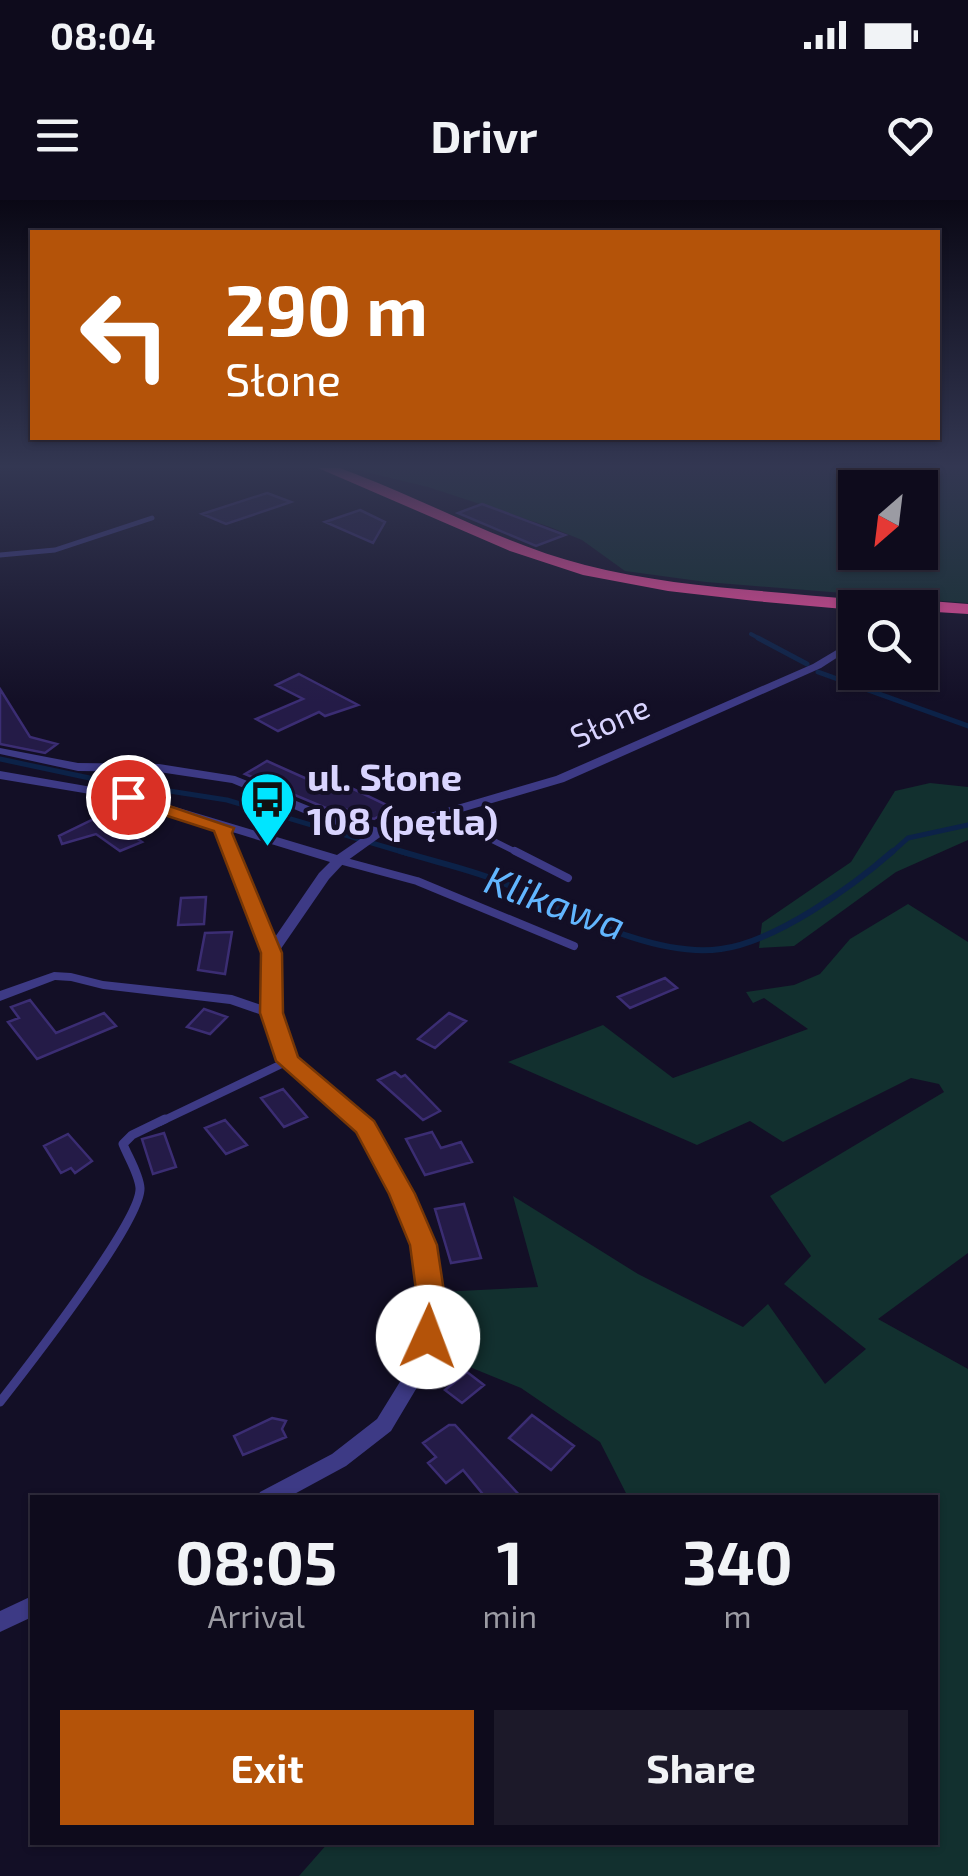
<!DOCTYPE html>
<html lang="en">
<head>
<meta charset="utf-8">
<style>
  body { margin:0; font-family:"Exo 2",sans-serif; background:#1c1929; color:#f1f3f6; height:100vh; display:flex; flex-direction:column; font-size:38px; white-space:nowrap }
  * { box-sizing:border-box; margin:0 }
  p { font-size:32px; color:#9b9ba3 }
  .icon { flex:none; width:55px; height:55px; fill:none; stroke:currentColor; stroke-width:2; stroke-linecap:round; stroke-linejoin:round }
  .map { position:relative; flex:1; overflow:hidden }
  .sheet { position:absolute; left:30px; top:1295px; width:908px; height:350px; display:flex; flex-direction:column; background:#0e0b1c; border-radius:0px; box-shadow:0 2px 8px #0004,0 0 0 2px #2e2b3b }
  .sheet>* { flex:none }
  .banner { position:absolute; left:30px; top:30px; width:910px; height:210px; border-radius:0px; box-shadow:0 2px 8px #0004,0 0 0 2px #2e2b3b; background:#b45309; color:#fff; overflow:hidden }
  .needle { width:65px; rotate:208deg }
  .controls { position:absolute; left:838px; top:270px; display:grid; gap:20px }
  .controls a { display:grid; place-items:center; width:100px; height:100px; border-radius:0px; background:#0e0b1c; box-shadow:0 2px 8px #0004,0 0 0 2px #2e2b3b; font-size:50px }
  .pin { position:absolute; display:grid; place-items:center; width:85px; height:85px; color:#fff; margin:-42px; border:5px solid #fff; border-radius:50%; box-shadow:0 2px 10px #0007 }
  .me { position:absolute; width:110px; margin:-55px; rotate:2deg; stroke-linejoin:round; filter:drop-shadow(0 0 8px #0008) }
  .turn { display:flex; align-items:center; gap:35px; height:210px; padding:0 30px; font-size:45px }
  .turn .icon { width:130px; height:130px; stroke-width:2.5 }
  .turn b { display:block; font-size:70px; line-height:85px }
  .eta { display:flex; justify-content:space-evenly; align-items:center; height:170px; text-align:center }
  .eta b { font-size:60px; font-weight:700; line-height:70px }
  .button { display:flex; gap:20px; margin-top:auto; padding:20px 30px }
  .button a { flex:1; height:115px; border-radius:0px; background:#b45309; color:#fff; font-size:40px; font-weight:700; line-height:115px; text-align:center }
  .button a+a { background:#1c1929; color:#f1f3f6 }
  .status { display:flex; justify-content:space-between; align-items:center; height:70px; padding:0 50px; background:#0e0b1c; direction:ltr }
  .status svg { height:28px; fill:currentColor }
  header { display:flex; justify-content:space-between; align-items:center; height:130px; padding:0 30px; background:#0e0b1c; font-size:45px; font-weight:700 }
  .map>svg:first-child { display:block }
</style>
</head>
<body>
<div class="status"><b>08:04</b><svg viewBox="0 0 49 12"><path d="M0 12V9h3v3zM5 12V6h3v6zM10 12V3h3v9zM15 12V0h3v12zM26 1h20v11H26zM47 4h2v5h-2z"/></svg></div>
<header><svg class="icon" aria-label="menu" viewBox="0 0 24 24"><path d="M4 6h16M4 12h16M4 18h16"/></svg>Drivr<svg class="icon" aria-label="heart" viewBox="0 0 24 24"><path d="M12 20l-8-8c-3-5 5-10 8-4 3-6 11-1 8 4z"/></svg></header>
<div class="map">
<svg width="968" height="1676" viewBox="0 0 968 1676">
  <rect width="100%" height="100%" fill="#130f26"/>
  <!-- green -->
  <path fill="#12302f" fill-rule="evenodd" d="M 349,268 L 968,268 L 968,403 L 706,382 L 625,371 L 582,340 L 550,327 L 428,287 ZM 855,288 L 920,288 L 920,352 L 855,352 Z
    M 930,583 L 968,587 L 968,640 L 896,672 L 794,746 L 759,748 L 762,723 L 851,662 L 895,591 Z
    M 908,704 L 968,742 L 968,1053 L 878,1119 L 968,1169 L 968,1676 L 299,1676 L 328,1643 L 935,1642 L 935,1298 L 628,1297 L 600,1242 L 521,1188 L 433,1152 L 443,1121 L 439,1092 L 538,1087 L 513,996 L 638,1074 L 743,1127 L 768,1104 L 825,1184 L 866,1149 L 784,1084 L 811,1056 L 770,996 L 944,892 L 939,884 L 911,878 L 783,942 L 750,921 L 697,945 L 508,862 L 603,825 L 673,878 L 808,829 L 764,798 L 753,803 L 746,792 L 794,785 L 820,774 L 850,739 Z"/>
  <g fill="none" stroke-linecap="round" stroke-linejoin="round">
    <!-- stream-far2 -->
    <path stroke="#0c2248" stroke-width="4" d="M 751,434 L 762,440"/>
    <!-- stream-far1 -->
    <path stroke="#0c2248" stroke-width="5" d="M 758,438 L 807,464
      M 818,472 L 968,526
      M 0,559 L 99,580 L 227,600 L 409,654
      M 890,654 L 908,638 L 968,625"/>
    <!-- stream -->
    <path stroke="#0c2248" stroke-width="6" d="M 400,651 C 432,661 465,668 496,680 C 560,706 650,759 721,749 C 775,742 852,687 893,651"/>
  </g>
  <!-- building -->
  <path fill="#241b47" stroke="#3b2d73" stroke-width="2.5" d="M 267,293 L 291,302 L 226,324 L 202,314 Z
    M 482,304 L 565,335 L 536,346 L 458,313 Z
    M 360,310 L 385,322 L 373,343 L 325,322 Z
    M 299,474 L 358,505 L 325,516 L 319,512 L 278,531 L 256,519 L 303,499 L 276,485 Z
    M 0,489 L 30,537 L 57,544 L 45,553 L 0,544 Z
    M 267,561 L 334,591 L 345,585 L 393,608 L 374,619 L 339,607 L 333,611 L 245,574 Z
    M 98,617 L 126,631 L 142,642 L 120,651 L 96,634 L 62,644 L 59,636 Z
    M 206,697 L 204,724 L 178,725 L 181,698 Z
    M 232,732 L 225,774 L 198,770 L 205,733 Z
    M 665,778 L 677,788 L 630,808 L 618,797 Z
    M 30,800 L 56,833 L 104,813 L 116,826 L 37,859 L 8,822 L 19,818 L 11,807 Z
    M 204,809 L 227,817 L 210,834 L 187,827 Z
    M 449,813 L 466,821 L 435,848 L 418,839 Z
    M 395,872 L 401,877 L 405,875 L 440,911 L 423,920 L 378,880 Z
    M 283,889 L 307,917 L 284,927 L 261,898 Z
    M 225,920 L 247,945 L 226,954 L 205,928 Z
    M 432,932 L 441,948 L 461,942 L 472,962 L 425,975 L 406,939 Z
    M 164,933 L 176,967 L 153,974 L 142,939 Z
    M 68,934 L 92,961 L 75,973 L 71,968 L 61,973 L 44,946 Z
    M 464,1004 L 481,1058 L 451,1063 L 435,1009 Z
    M 467,1172 L 484,1185 L 462,1203 L 445,1190 Z
    M 532,1215 L 574,1246 L 551,1270 L 509,1238 Z
    M 272,1218 L 286,1221 L 282,1229 L 286,1237 L 243,1255 L 234,1236 Z
    M 449,1225 L 455,1225 L 522,1298 L 486,1298 L 463,1270 L 446,1283 L 428,1263 L 436,1257 L 423,1243 Z"/>
  <g fill="none" stroke-linecap="round" stroke-linejoin="round">
    <!-- lane-far3 -->
    <path stroke="#3d3a85" stroke-width="5" d="M 0,355 L 55,350 L 152,318"/>
    <!-- lane-far2 -->
    <path stroke="#3d3a85" stroke-width="6" d="M 444,616 L 520,654"/>
    <!-- lane-far1 -->
    <path stroke="#3d3a85" stroke-width="8" d="M 515,651 L 568,678
      M 339,660 L 417,681 L 574,746
      M 160,922 L 288,861"/>
    <!-- lane -->
    <path stroke="#3d3a85" stroke-width="9" d="M 0,1202 C 25,1170 142,1020 140,988 C 139,974 128,957 123,944 L 132,935 L 165,919"/>
    <!-- street -->
    <path fill="#3d3a85" fill-rule="evenodd" d="M 855,439 L 855,446 L 821,468 L 564,582 L 383,635 L 344,663 L 329,679 L 278,753 L 278,813 L 295,859 L 371,923 L 386,947 L 433,1045 L 441,1105 L 437,1137 L 425,1174 L 391,1231 L 346,1266 L 287,1298 L 257,1298 L 260,1292 L 332,1254 L 377,1219 L 406,1172 L 419,1137 L 423,1105 L 415,1045 L 372,952 L 359,931 L 283,865 L 265,816 L 230,804 L 103,789 L 71,781 L 55,780 L 0,801 L 0,791 L 54,772 L 71,773 L 103,781 L 232,795 L 264,806 L 264,753 L 216,633 L 219,628 L 126,600 L 0,579 L 0,571 L 132,594 L 337,655 L 369,633 L 325,622 L 232,583 L 159,572 L 78,571 L 0,554 L 0,548 L 78,563 L 159,564 L 235,576 L 333,616 L 379,628 L 556,576 L 813,464 ZM 229,631 L 330,662 L 319,673 L 273,740 Z
      M 32,1396 L 32,1417 L 0,1432 L 0,1411 Z"/>
    <!-- highway -->
    <path fill="#ff4fa3" fill-rule="evenodd" d="M 318,268 L 340,268 L 358,275 C 434,304 506,345 585,365 C 674,388 767,390 858,400 L 866,396 L 968,404 L 968,414 L 920,411 L 920,408 L 855,410 L 755,401 L 668,391 L 583,375 L 510,351 Z"/>
  </g>
  <!-- sky -->
  <linearGradient id="sky" x2="0" y2="1"><stop stop-color="#0a0815"/><stop offset="0.53" stop-color="#333752"/><stop offset="1" stop-color="#333752" stop-opacity="0"/></linearGradient>
  <rect width="968" height="503" fill="url(#sky)"/>
  <!-- route -->
  <path fill="#b45309" stroke="#753606" stroke-width="2.5" d="M 128,592 L 234,628 L 232,633 L 282,753 L 283,813 L 298,857 L 374,921 L 415,994 L 437,1045 L 446,1105 L 438,1145 L 428,1148 L 418,1145 L 414,1137 L 418,1105 L 410,1045 L 389,994 L 356,932 L 276,861 L 260,813 L 261,753 L 214,631 L 121,601 L 121,593 Z"/>
  <!-- icons -->
  <defs>
    <symbol id="bus-pin" viewBox="-11 -11 22 30"><path d="M0 17L-7.5 6A9.5 9.5 0 1 1 7.5 6Z" fill="#00e5ff" stroke="#130f26"/><path d="M-5-6H5V4H4V6H2V4H-2V6H-4V4H-5ZM-3.5-4V0h7V-4ZM-3.5 1.2v1.5H-2V1.2ZM2 1.2v1.5H3.5V1.2Z" fill="#111"/></symbol>
  </defs>
  <g fill-rule="evenodd">
    <use href="#bus-pin" x="236" y="568" width="63" height="86"/>
  </g>
  <g text-anchor="middle" stroke-width="8" stroke-linejoin="round" paint-order="stroke">
    <!-- far-street labels -->
    <g font-size="32" fill="#d9d4ff" stroke="#130f26">
      <text transform="translate(610 522) rotate(-24)" y="11">Słone</text>
    </g>
    <!-- poi labels -->
    <g font-size="38" font-weight="bold" fill="#d9d4ff" stroke="#130f26" text-anchor="start">
      <text x="307" y="591">ul. Słone<tspan x="307" dy="44">108 (pętla)</tspan></text>
    </g>
    <!-- water labels -->
    <g font-size="40" font-style="italic" fill="#62b6ff" stroke="#130f26">
      <text transform="translate(555 703) rotate(20)" y="14">Klikawa</text>
    </g>
  </g>
</svg>
<div class="controls">
<a><svg class="needle" viewBox="-14 -14 28 28"><path d="M0-13l5 13h-10z" fill="#e53935"/><path d="M0 13l5-13h-10z" fill="#9b9ba3"/></svg></a>
<a><svg class="icon" aria-label="search" viewBox="0 0 24 24"><circle cx="10" cy="10" r="6"/><path d="M15 15l6 6"/></svg></a>
</div>
<div class="pin" style="left:128px;top:597px;background:#d93025"><svg class="icon" aria-label="arrive" viewBox="0 0 24 24"><path d="M6 21V4h12l-3 4 3 4H6"/></svg></div>
<svg class="me" style="left:428px;top:1137px" viewBox="-20 -20 40 40"><circle r="19" fill="#fff"/><path d="M0-13L10 11 0 6-10 11z" fill="#b45309"/></svg>
<div class="banner">
<div class="turn"><svg class="icon" aria-label="left" viewBox="0 0 24 24"><path d="M17 20v-9H6M10 6l-5 5 5 5"/></svg><div><b>290 m</b>Słone</div></div>
</div>
<section class="sheet">
<div class="eta">
<div><b>08:05</b><p>Arrival</p></div>
<div><b>1</b><p>min</p></div>
<div><b>340</b><p>m</p></div>
</div>
<div class="button"><a>Exit</a><a>Share</a></div>
</section>
</div>
</body>
</html>
